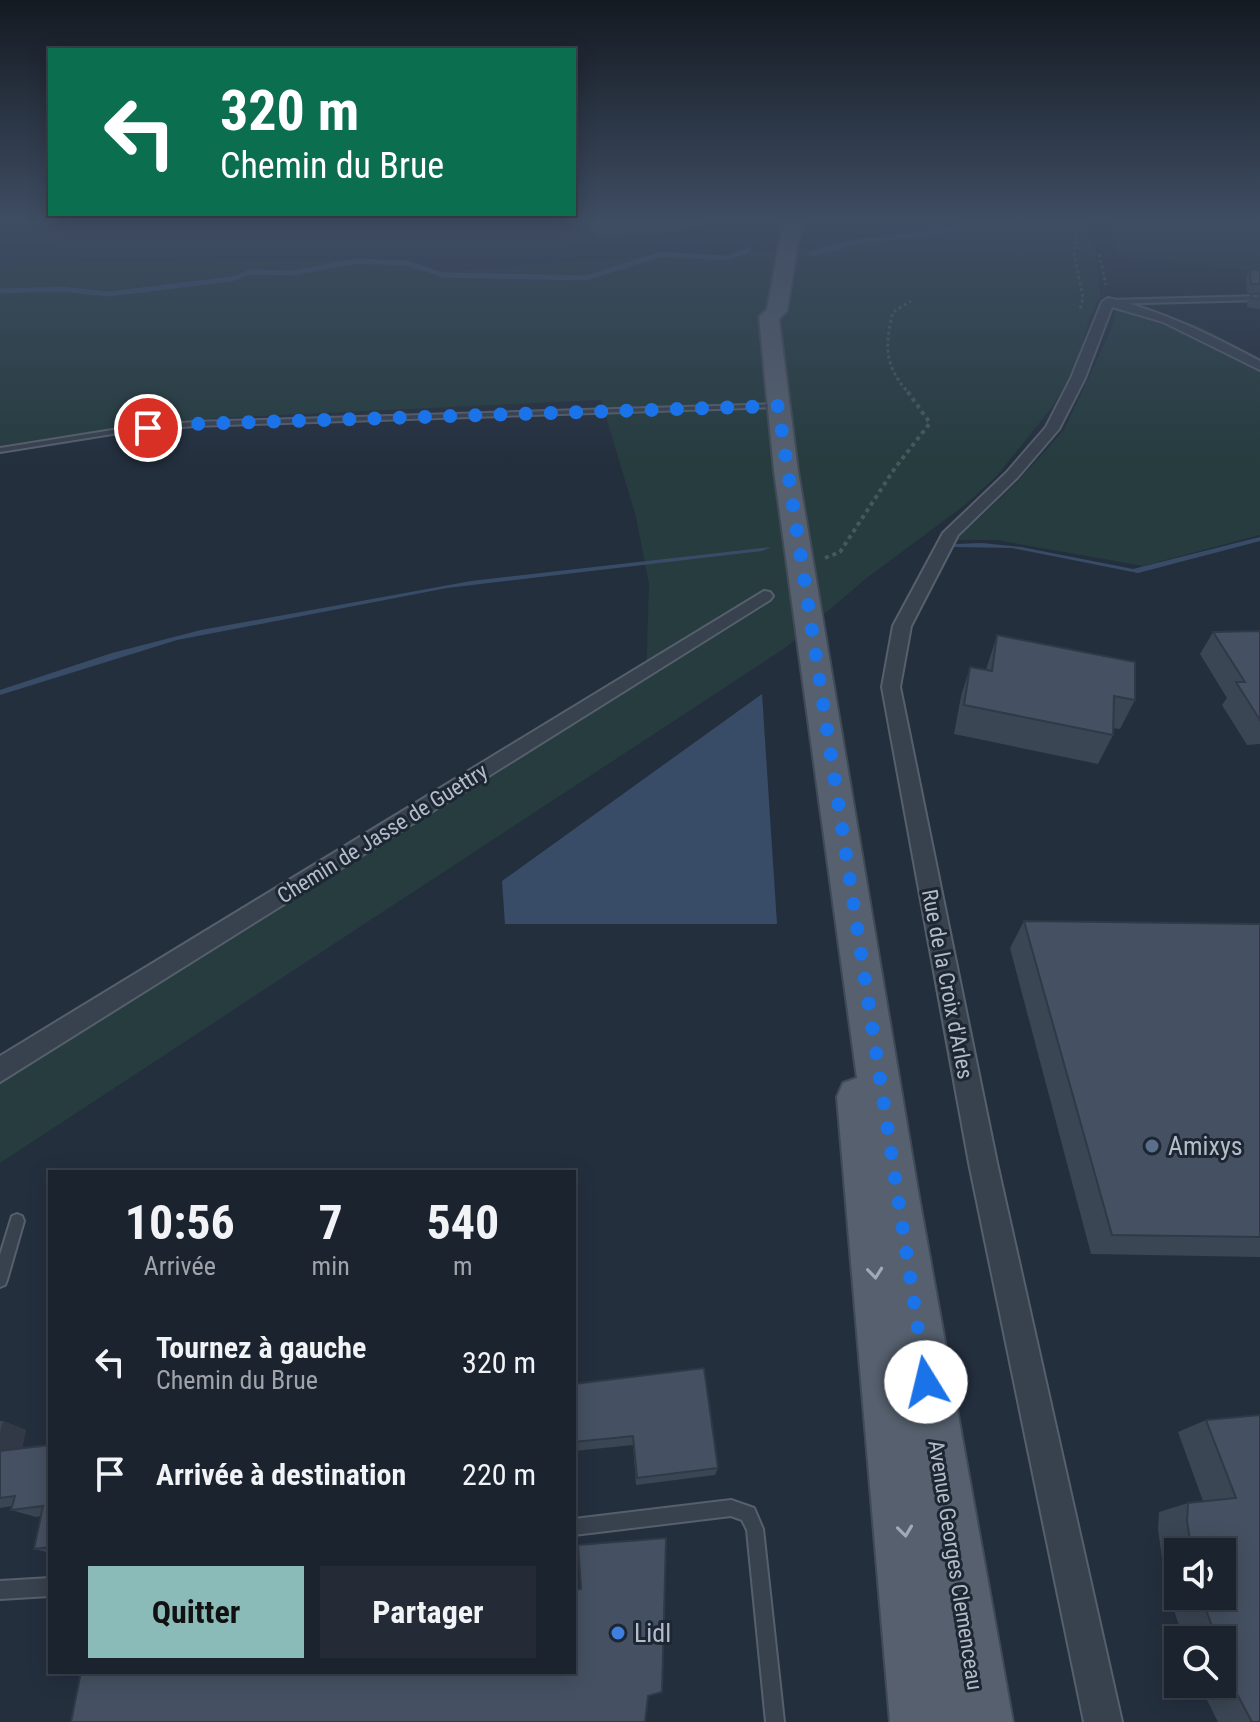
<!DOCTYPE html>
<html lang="fr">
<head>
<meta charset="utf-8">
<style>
  body { margin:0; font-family:"Roboto Condensed",sans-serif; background:#242b36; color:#f1f3f6; height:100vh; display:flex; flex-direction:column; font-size:30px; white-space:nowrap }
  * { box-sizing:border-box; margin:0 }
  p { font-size:26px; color:#a0a4aa }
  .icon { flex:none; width:44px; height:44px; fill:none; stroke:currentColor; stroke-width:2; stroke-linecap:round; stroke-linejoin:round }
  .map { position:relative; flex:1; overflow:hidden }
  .side { position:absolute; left:48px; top:1170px; width:528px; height:504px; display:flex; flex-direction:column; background:#1b232e; border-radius:0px; box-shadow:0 4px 20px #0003,0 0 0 2px #39404a }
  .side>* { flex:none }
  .guide { position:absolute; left:48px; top:48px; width:528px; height:168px; border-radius:0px; box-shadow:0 4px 20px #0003,0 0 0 2px #39404a; background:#0b6e4f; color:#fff; overflow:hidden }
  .tools { position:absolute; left:1164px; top:1538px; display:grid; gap:16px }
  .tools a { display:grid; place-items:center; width:72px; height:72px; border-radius:0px; background:#1b232e; box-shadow:0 4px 20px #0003,0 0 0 2px #39404a; font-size:40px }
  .pin { position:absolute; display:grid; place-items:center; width:68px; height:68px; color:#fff; margin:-34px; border:4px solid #fff; border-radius:50%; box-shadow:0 2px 8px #0007 }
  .me { position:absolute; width:88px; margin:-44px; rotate:351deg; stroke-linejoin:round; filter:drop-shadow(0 0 6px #0008) }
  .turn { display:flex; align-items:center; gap:28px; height:168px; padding:0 40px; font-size:36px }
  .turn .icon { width:104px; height:104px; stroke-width:2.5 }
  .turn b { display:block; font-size:56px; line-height:68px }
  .eta { display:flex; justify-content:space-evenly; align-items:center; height:136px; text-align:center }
  .eta b { font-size:48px; font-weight:700; line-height:56px }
  .action { display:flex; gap:16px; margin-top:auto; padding:16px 40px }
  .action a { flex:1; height:92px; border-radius:0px; background:#8bbbb9; color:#111; font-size:32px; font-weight:700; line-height:92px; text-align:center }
  .action a+a { background:#242b36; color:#f1f3f6 }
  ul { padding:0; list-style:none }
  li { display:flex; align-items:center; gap:24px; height:112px; padding:0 40px }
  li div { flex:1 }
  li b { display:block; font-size:30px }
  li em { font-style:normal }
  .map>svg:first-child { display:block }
</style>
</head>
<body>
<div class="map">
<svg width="1260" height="1722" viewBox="0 0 1260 1722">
  <rect width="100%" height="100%" fill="#242f3e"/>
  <!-- green -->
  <path fill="#263c3f" d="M 971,219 L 1086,219 L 1096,253 L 1100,296 L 1090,317 L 1077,362 L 1053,406 L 997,476 L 965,505 L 864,580 L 785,648 L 0,1163 L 0,1081 L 646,679 L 649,584 L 636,517 L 601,400 L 218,418 L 0,446 L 0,263 L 404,260 L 429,273 L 657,255 L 733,257 L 747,251 L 806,250 L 847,240 L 951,229 Z
    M 1108,219 L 1260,219 L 1260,272 L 1118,255 Z
    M 1118,300 L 1199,326 L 1260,358 L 1260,535 L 1143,566 L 997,540 L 956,540 L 1017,482 L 1064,430 L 1111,330 Z"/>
  <!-- water -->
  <path fill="#394c67" d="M 1260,537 L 1260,541 L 1138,573 L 1012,548 L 954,547 L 955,544 L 982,543 L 1021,547 L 1133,569 Z
    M 771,547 L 762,551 L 447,588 L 177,640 L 0,695 L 0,690 L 112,653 L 201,630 L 471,581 Z
    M 762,694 L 777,924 L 505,924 L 502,881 Z"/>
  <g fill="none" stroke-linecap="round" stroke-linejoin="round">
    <!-- stream -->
    <path stroke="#394c67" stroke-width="5" d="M 811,254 L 856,242 L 961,229 L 964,219
      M 0,291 L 61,289 L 108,294 L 232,279 L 250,272 L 293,273 L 356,261 L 407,263 L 443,275 L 586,278 L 661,254 L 727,258 L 749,250"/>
    <defs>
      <path id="service" d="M 1260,296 L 1260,300 L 1109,304 L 1106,302 L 1109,300 Z
        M 778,404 L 780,405 L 780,407 L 194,426 L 125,432 L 0,452 L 0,448 L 125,428 L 194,422 Z
        M 17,1214 L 22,1216 L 24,1221 L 7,1280 L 5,1285 L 0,1287 L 0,1255 L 12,1216 Z
        M 731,1500 L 754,1508 L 763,1529 L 784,1722 L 766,1722 L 747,1530 L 742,1520 L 731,1516 L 574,1535 L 574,1519 Z
        M 50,1578 L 50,1596 L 0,1599 L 0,1581 Z"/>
      <path id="minor" d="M 1108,298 C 1163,311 1211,335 1260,361 L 1260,370 L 1163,322 L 1112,307 L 1085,378 L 1059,429 L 1017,478 L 958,535 L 911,626 L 900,687 L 997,1163 L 1122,1722 L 1084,1722 L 969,1163 L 882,687 L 893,626 L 943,533 L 1007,472 L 1046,427 L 1071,378 L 1102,302 Z
        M 764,591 L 770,592 L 773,596 L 770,600 L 0,1082 L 0,1056 Z"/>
      <path id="primary" d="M 784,219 L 802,219 L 787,311 L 779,319 L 798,471 L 919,1197 L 1013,1722 L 890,1722 L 837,1097 L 843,1083 L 857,1078 L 774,471 L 759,317 L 767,309 Z"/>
    </defs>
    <!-- service casing -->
    <use href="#service" stroke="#565f6c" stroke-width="4"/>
    <!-- minor casing -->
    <use href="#minor" stroke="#565f6c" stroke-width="4"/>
    <!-- primary casing -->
    <use href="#primary" stroke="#414a57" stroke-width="4"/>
    <!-- path-far1 -->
    <path stroke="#44595c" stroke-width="3" stroke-dasharray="3 3" stroke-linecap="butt" d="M 1069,219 L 1077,233 L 1074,253 L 1083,298 L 1080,310
      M 1099,254 L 1106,285
      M 906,390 C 884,364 885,344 893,312 L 911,301"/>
    <!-- path -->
    <path stroke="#44595c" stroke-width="4" stroke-dasharray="4 4" stroke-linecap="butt" d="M 825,558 L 840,552 L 895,468 L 930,423 L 905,388"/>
    <!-- service -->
    <use href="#service" fill="#38414e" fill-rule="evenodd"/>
    <!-- minor -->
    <use href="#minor" fill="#38414e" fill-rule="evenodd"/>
    <!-- primary -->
    <use href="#primary" fill="#56606e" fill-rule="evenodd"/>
  </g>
  <!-- wall -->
  <path fill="#3b4654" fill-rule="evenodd" d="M 588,219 L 705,219 L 705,228 L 598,238 Z
    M 1260,267 L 1260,293 L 1247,293 L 1246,278 L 1250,269 L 1259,270 Z
    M 1251,294 L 1260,294 L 1260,309 L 1247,307 L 1247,303 Z
    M 1260,631 L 1260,744 L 1247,745 L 1222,705 L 1227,698 L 1200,654 L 1213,632 Z
    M 997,635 L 1135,700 L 1120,729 L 1113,728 L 1113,735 L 1098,764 L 954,734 L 961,696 L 970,667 L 986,670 Z
    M 1024,921 L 1260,924 L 1260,1257 L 1091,1254 L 1010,948 Z
    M 574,1384 L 718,1468 L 715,1475 L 636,1485 L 633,1445 L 574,1451 Z
    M 1260,1415 L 1260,1722 L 1218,1722 L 1199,1684 L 1222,1684 L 1222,1640 L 1184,1640 L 1166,1587 L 1158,1529 L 1159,1512 L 1188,1503 L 1203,1501 L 1178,1432 L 1206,1420 ZM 1178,1552 L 1222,1552 L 1222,1596 L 1178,1596 Z
    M 0,1421 L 3,1421 L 26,1430 L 22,1448 L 50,1445 L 50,1553 L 34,1549 L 41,1516 L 36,1517 L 11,1510 L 12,1506 L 0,1508 Z"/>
  <!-- shaded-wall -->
  <path fill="#303945" d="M 597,219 L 705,219 L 705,228 L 598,238 Z
    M 3,1421 L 26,1430 L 19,1460 L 0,1453 L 0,1432 Z"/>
  <!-- building -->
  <path fill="#455162" stroke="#303945" stroke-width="2" d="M 1250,269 L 1260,270 L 1260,284 L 1251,284 Z
    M 1251,294 L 1260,294 L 1260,299 L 1251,298 Z
    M 1260,631 L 1260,720 L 1236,682 L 1245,682 L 1213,632 Z
    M 997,635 L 1135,662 L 1135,700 L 1114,696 L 1113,735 L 964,705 L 970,667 L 992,671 Z
    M 1024,921 L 1260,924 L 1260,1237 L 1112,1235 Z
    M 704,1368 L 718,1468 L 637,1478 L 633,1436 L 574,1442 L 574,1384 Z
    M 1260,1415 L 1260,1722 L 1252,1722 L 1235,1690 L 1222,1654 L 1222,1640 L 1217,1640 L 1201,1596 L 1222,1596 L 1222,1552 L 1192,1552 L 1187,1521 L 1188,1503 L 1236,1498 L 1206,1420 Z
    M 50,1445 L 50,1547 L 34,1549 L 43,1506 L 11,1510 L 15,1496 L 0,1498 L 0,1451 Z
    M 666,1538 L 662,1692 L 648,1696 L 645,1722 L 71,1722 L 81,1672 L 574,1672 L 574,1590 L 581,1589 L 578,1545 Z"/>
  <!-- one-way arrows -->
  <defs><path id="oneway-chevron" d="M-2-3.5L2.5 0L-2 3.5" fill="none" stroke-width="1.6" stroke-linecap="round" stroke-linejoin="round" transform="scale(2)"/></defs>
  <g stroke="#a1aab7">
    <use href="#oneway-chevron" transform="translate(875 1273) rotate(84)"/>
    <use href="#oneway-chevron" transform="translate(905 1531) rotate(83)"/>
  </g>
  <!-- sky -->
  <linearGradient id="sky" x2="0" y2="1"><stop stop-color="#141a22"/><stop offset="0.48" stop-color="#3f4d63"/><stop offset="1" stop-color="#3f4d63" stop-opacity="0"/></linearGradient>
  <rect width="1260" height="460" fill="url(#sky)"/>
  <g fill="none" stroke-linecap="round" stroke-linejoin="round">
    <!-- route -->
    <path stroke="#1a73e8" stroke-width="14" stroke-dasharray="0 25.2" d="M 148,428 L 194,424 L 778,406 L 926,1382"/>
  </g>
  <!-- markers -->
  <circle fill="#5c6f8a" stroke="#1d2633" stroke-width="3" cx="1152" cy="1146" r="8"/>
  <circle fill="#3f7fe0" stroke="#1d2633" stroke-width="3" cx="618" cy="1633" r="8"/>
  <g text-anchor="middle" stroke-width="6" stroke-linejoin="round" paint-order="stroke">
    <!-- street labels -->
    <g font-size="22" fill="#b4bcc9" stroke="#1d2633">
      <text transform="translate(382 833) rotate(-32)" y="8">Chemin de Jasse de Guettry</text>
      <text transform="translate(948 984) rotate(79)" y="8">Rue de la Croix d'Arles</text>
      <text transform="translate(956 1565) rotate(81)" y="8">Avenue Georges Clemenceau</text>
    </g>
    <!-- near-poi labels -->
    <g font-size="26" fill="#b4bcc9" stroke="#1d2633" text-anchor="start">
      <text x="1168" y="1155">Amixys</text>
      <text x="634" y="1642">Lidl</text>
    </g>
  </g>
</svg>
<div class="tools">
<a><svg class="icon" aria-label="sound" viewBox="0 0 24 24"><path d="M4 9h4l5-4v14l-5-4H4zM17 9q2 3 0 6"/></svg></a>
<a><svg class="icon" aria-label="search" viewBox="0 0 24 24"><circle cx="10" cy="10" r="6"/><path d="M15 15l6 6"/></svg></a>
</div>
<div class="pin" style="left:148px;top:428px;background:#d93025"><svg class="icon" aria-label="arrive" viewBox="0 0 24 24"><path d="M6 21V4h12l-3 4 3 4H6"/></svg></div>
<svg class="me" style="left:926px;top:1382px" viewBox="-20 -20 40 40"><circle r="19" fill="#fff"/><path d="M0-13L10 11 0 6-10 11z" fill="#1a73e8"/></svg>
<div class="guide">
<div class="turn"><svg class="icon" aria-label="left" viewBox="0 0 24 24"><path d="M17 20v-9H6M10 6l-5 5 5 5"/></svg><div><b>320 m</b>Chemin du Brue</div></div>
</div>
<section class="side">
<div class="eta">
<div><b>10:56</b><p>Arrivée</p></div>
<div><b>7</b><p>min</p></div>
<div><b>540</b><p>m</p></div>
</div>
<ul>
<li><svg class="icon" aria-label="left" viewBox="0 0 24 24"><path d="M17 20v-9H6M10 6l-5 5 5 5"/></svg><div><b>Tournez à gauche</b><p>Chemin du Brue</p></div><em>320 m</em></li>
<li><svg class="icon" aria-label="arrive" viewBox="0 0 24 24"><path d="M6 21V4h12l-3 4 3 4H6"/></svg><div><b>Arrivée à destination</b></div><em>220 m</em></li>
</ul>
<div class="action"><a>Quitter</a><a>Partager</a></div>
</section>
</div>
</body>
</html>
